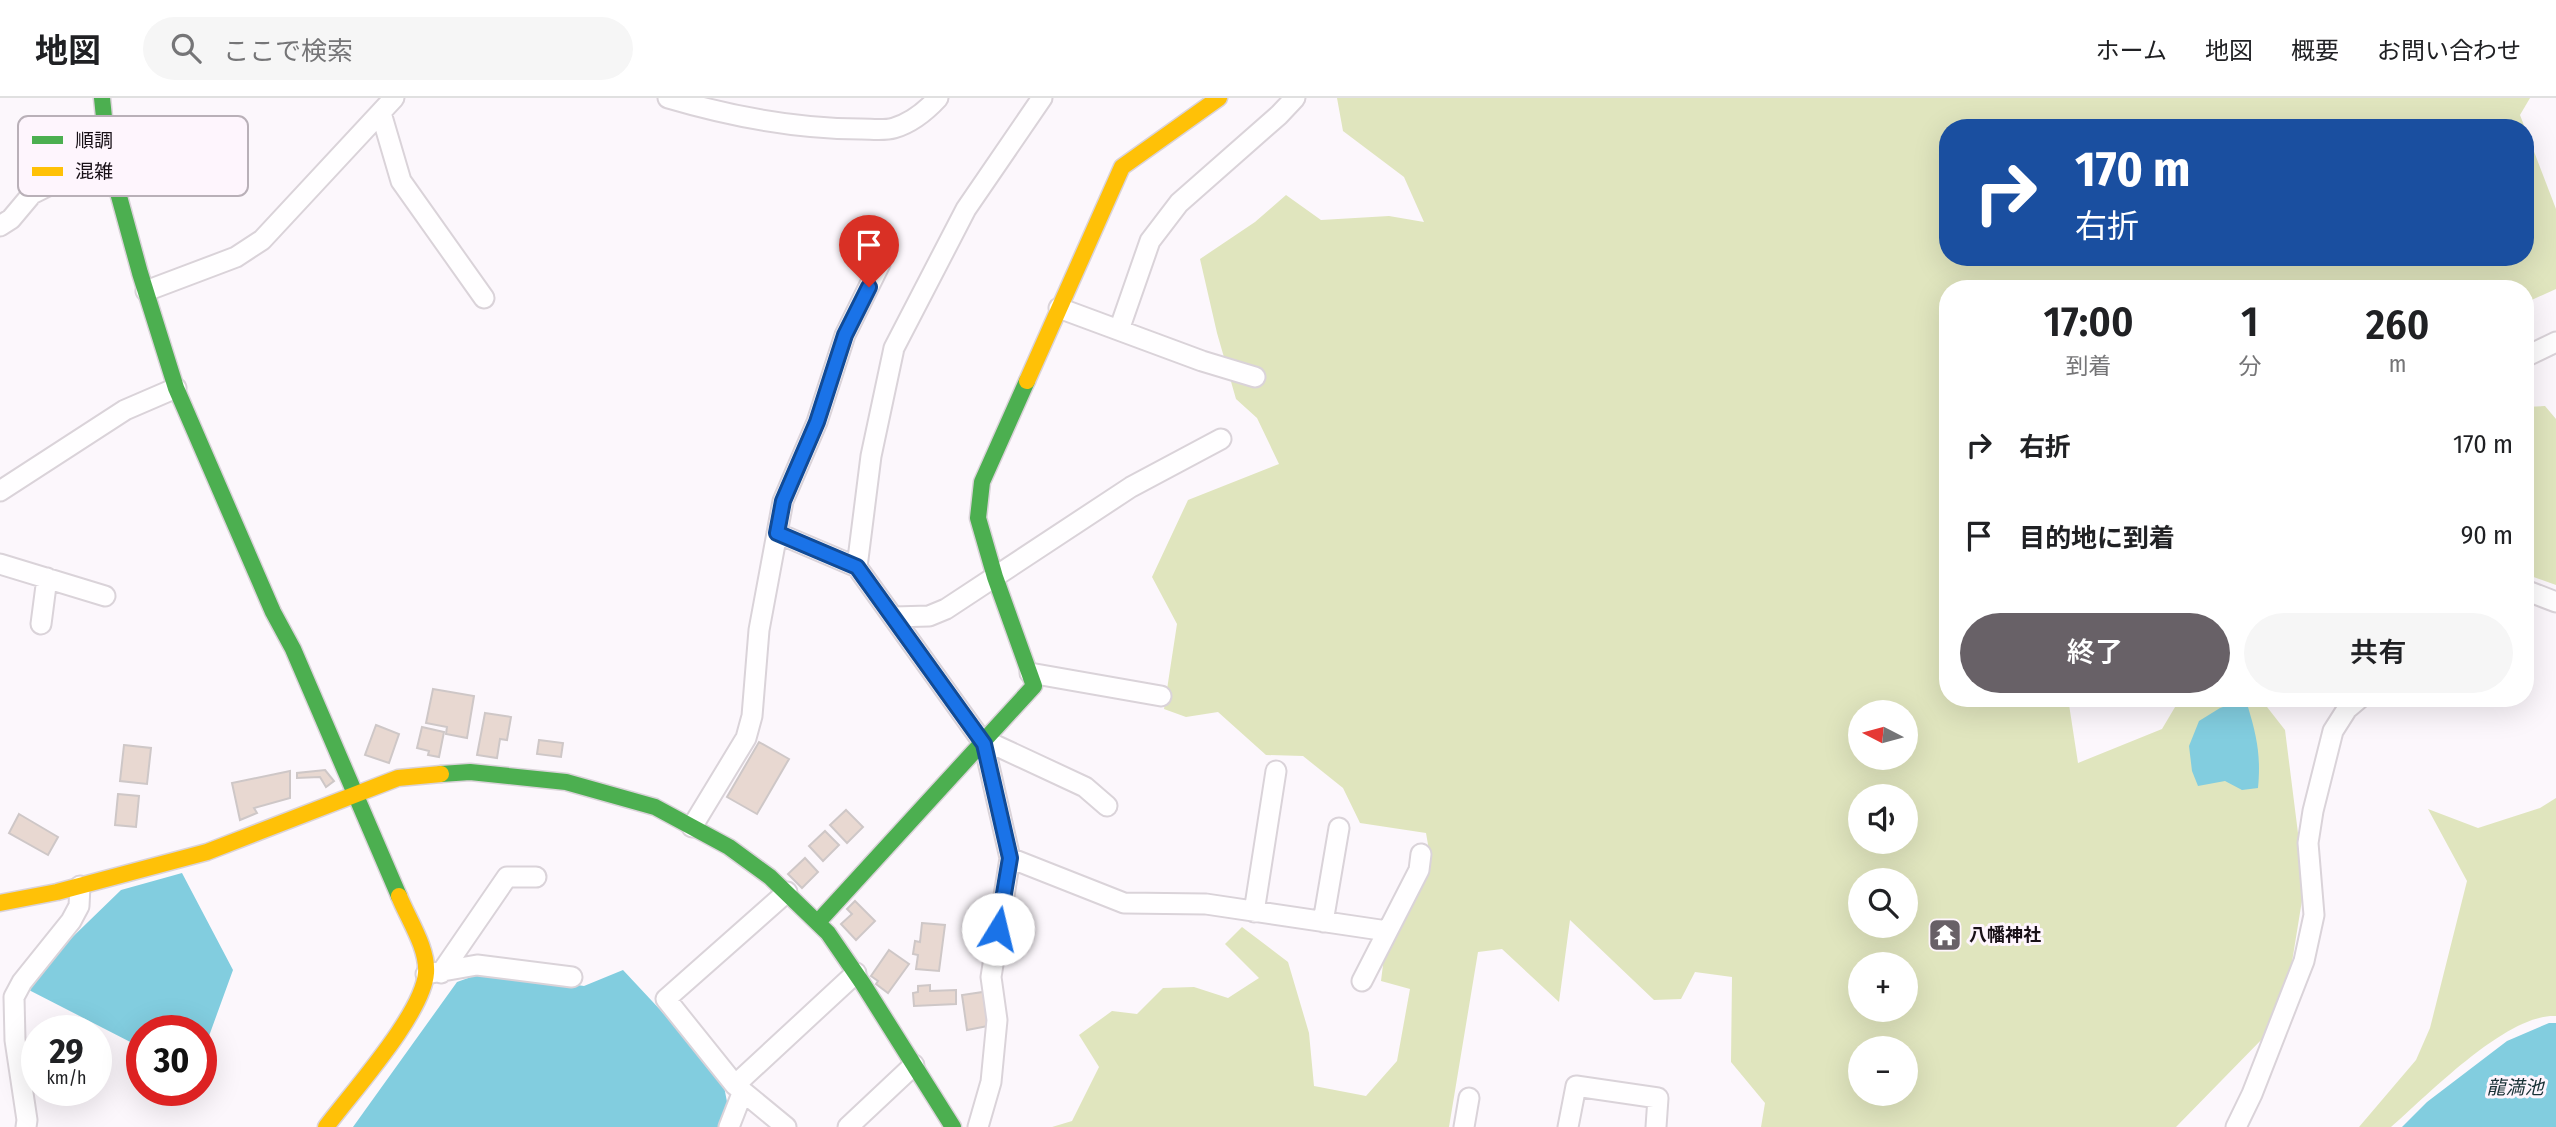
<!DOCTYPE html>
<html lang="ja">
<head>
<meta charset="utf-8">
<style>
  body { margin:0; font-family:"Fira Sans Condensed","Noto Sans JP",sans-serif; background:#f6f6f6; color:#202124; height:100vh; display:flex; flex-direction:column; font-size:26px; white-space:nowrap }
  * { box-sizing:border-box; margin:0 }
  p { font-size:23px; color:#757577 }
  .icon { flex:none; width:38px; height:38px; fill:none; stroke:currentColor; stroke-width:2; stroke-linecap:round; stroke-linejoin:round }
  .map { position:relative; flex:1; overflow:hidden }
  .drawer { position:absolute; left:1939px; top:182px; width:595px; height:427px; display:flex; flex-direction:column; background:#fff; border-radius:28px; box-shadow:0 7px 28px #0002 }
  .drawer>* { flex:none }
  .guide { position:absolute; left:1939px; top:21px; width:595px; height:147px; border-radius:28px; box-shadow:0 7px 28px #0002; background:#1a4fa0; color:#fff; overflow:hidden }
  .needle { width:46px; rotate:276deg }
  .tools { position:absolute; left:1848px; top:602px; display:grid; gap:14px }
  .tools a { display:grid; place-items:center; width:70px; height:70px; border-radius:50%; background:#fff; box-shadow:0 7px 28px #0002; font-size:35px }
  .speed { position:absolute; left:21px; top:917px; display:flex; gap:14px; font-size:35px; font-weight:700; text-align:center }
  .speed>* { display:grid; place-content:center; width:91px; height:91px; border-radius:50%; background:#fff; box-shadow:0 7px 28px #0002; line-height:1 }
  .speed small { font-size:18px; font-weight:400 }
  .speed .limit { border:10px solid #d22; background:#fff; color:#111 }
  .pin { position:absolute; display:grid; place-items:center; width:60px; height:60px; color:#fff; margin:-72px -30px; border-radius:50% 50% 50% 0; rotate:-45deg; box-shadow:0 0 7px #0007 }
  .pin .icon { rotate:45deg }
  .me { position:absolute; width:77px; margin:-38px; rotate:9deg; stroke-linejoin:round; filter:drop-shadow(0 0 5px #0008) }
  .turn { display:flex; align-items:center; gap:24px; height:147px; padding:0 21px; font-size:32px }
  .turn .icon { width:91px; height:91px; stroke-width:2.5 }
  .turn b { display:block; font-size:49px; line-height:60px }
  .eta { display:flex; justify-content:space-evenly; align-items:center; height:119px; text-align:center }
  .eta b { font-size:42px; font-weight:600; line-height:49px }
  .button { display:flex; gap:14px; margin-top:auto; padding:14px 21px }
  .button a { flex:1; height:80px; border-radius:42px; background:#686167; color:#fff; font-size:28px; font-weight:600; line-height:80px; text-align:center }
  .button a+a { background:#f6f6f6; color:#202124 }
  ul { padding:0; list-style:none }
  li { display:flex; align-items:center; gap:21px; height:91px; padding:0 21px }
  li div { flex:1 }
  li b { display:block; font-size:26px }
  li em { font-style:normal }
  header { display:flex; align-items:center; gap:42px; box-sizing:border-box; height:98px; padding:0 35px; background:#fff; border-bottom:2px solid #e0e0e0 }
  header strong { font-size:33px }
  nav { display:flex; gap:38px; margin-inline-start:auto; font-size:24px }
  .search { width:490px; height:63px; background:#f6f6f6; display:flex; align-items:center; gap:18px; box-sizing:border-box; padding:0 24px; border-radius:38px; color:#757577; font-size:26px }
  .map>svg:first-child { display:block }
</style>
</head>
<body>
<header>
<strong>地図</strong>
<div class="search"><svg class="icon" aria-label="search" viewBox="0 0 24 24"><circle cx="10" cy="10" r="6"/><path d="M15 15l6 6"/></svg>ここで検索</div>
<nav><a>ホーム</a><a>地図</a><a>概要</a><a>お問い合わせ</a></nav>
</header>
<div class="map">
<svg width="2556" height="1029" viewBox="0 0 2556 1029">
  <rect width="100%" height="100%" fill="#fcf7fc"/>
  <!-- green -->
  <path fill="#e0e5be" fill-rule="evenodd" d="M 1337,0 L 2530,0 L 2520,17 L 2525,30 L 1948,30 L 1948,159 L 2525,159 L 2525,30 L 2556,111 L 2556,191 L 2525,205 L 2525,191 L 1948,191 L 1948,600 L 2068,600 L 2078,665 L 2162,631 L 2178,604 L 2178,600 L 2260,600 L 2285,632 L 2298,735 L 2304,790 L 2292,864 L 2267,936 L 2176,1029 L 1761,1029 L 1765,1005 L 1731,964 L 1732,879 L 1695,874 L 1681,901 L 1654,902 L 1570,822 L 1559,904 L 1502,851 L 1478,854 L 1449,1029 L 1052,1029 L 1072,1023 L 1099,969 L 1079,937 L 1112,913 L 1137,916 L 1163,890 L 1194,889 L 1228,900 L 1259,880 L 1225,846 L 1242,829 L 1288,864 L 1309,935 L 1314,988 L 1366,998 L 1397,963 L 1410,891 L 1381,883 L 1386,843 L 1431,764 L 1426,735 L 1360,725 L 1343,690 L 1303,658 L 1266,657 L 1218,614 L 1186,619 L 1164,611 L 1177,526 L 1152,479 L 1188,402 L 1279,366 L 1257,320 L 1236,301 L 1217,235 L 1200,161 L 1255,124 L 1286,97 L 1321,122 L 1389,118 L 1424,124 L 1404,79 L 1343,33 ZM 1860,614 L 1906,614 L 1906,660 L 1860,660 ZM 1860,698 L 1906,698 L 1906,744 L 1860,744 ZM 1860,782 L 1906,782 L 1906,828 L 1860,828 ZM 1860,866 L 1906,866 L 1906,912 L 1860,912 ZM 1860,950 L 1906,950 L 1906,996 L 1860,996 Z
    M 2545,308 L 2556,321 L 2556,487 L 2525,476 L 2525,309 Z
    M 2556,700 L 2556,918 C 2507,915 2428,997 2391,1029 L 2359,1029 L 2416,962 L 2430,930 L 2467,783 L 2428,711 L 2478,730 L 2540,710 Z"/>
  <!-- water -->
  <path fill="#82cddf" d="M 2235,605 L 2248,609 C 2257,639 2261,658 2258,690 L 2242,692 L 2225,683 L 2198,688 L 2192,673 L 2189,648 L 2199,623 L 2220,610 Z
    M 182,775 L 233,872 L 201,960 L 201,933 L 142,933 L 142,950 L 25,890 L 54,857 L 121,792 Z
    M 623,872 L 722,978 L 728,1009 L 720,1029 L 353,1029 L 457,884 L 485,874 L 584,888 Z
    M 2549,925 L 2556,925 L 2556,1029 L 2402,1029 L 2427,1004 L 2507,943 Z"/>
  <!-- building -->
  <path fill="#e8d8d1" stroke="#cec7c7" stroke-width="2" d="M 433,591 L 474,598 L 467,640 L 446,636 L 447,629 L 426,625 Z
    M 485,615 L 511,619 L 507,642 L 500,641 L 497,660 L 477,657 Z
    M 376,627 L 399,636 L 389,665 L 365,657 Z
    M 422,629 L 444,634 L 439,659 L 428,657 L 429,653 L 417,650 Z
    M 539,642 L 563,645 L 561,659 L 537,656 Z
    M 759,644 L 789,661 L 757,716 L 727,699 Z
    M 124,647 L 151,650 L 147,686 L 120,683 Z
    M 325,672 L 334,683 L 326,689 L 320,679 L 297,680 L 297,675 Z
    M 290,673 L 290,700 L 254,710 L 257,715 L 240,722 L 232,685 Z
    M 118,696 L 139,698 L 136,729 L 115,727 Z
    M 846,712 L 863,729 L 847,745 L 830,727 Z
    M 19,716 L 58,739 L 48,757 L 9,735 Z
    M 825,733 L 839,747 L 823,763 L 809,748 Z
    M 805,760 L 818,774 L 802,790 L 788,776 Z
    M 855,803 L 875,823 L 856,842 L 841,826 L 852,816 L 847,811 Z
    M 922,825 L 945,827 L 939,873 L 916,871 L 918,857 L 913,856 L 915,843 L 920,844 Z
    M 889,852 L 909,866 L 888,895 L 876,886 L 878,883 L 871,878 Z
    M 930,887 L 930,893 L 956,892 L 956,906 L 914,908 L 913,895 L 918,894 L 918,888 Z
    M 983,894 L 988,928 L 967,932 L 962,897 Z"/>
  <g fill="none" stroke-linecap="round" stroke-linejoin="round">
    <defs>
      <path id="street" d="M 668,0 C 729,18 798,31 861,31 C 871,31 884,33 894,30 C 911,25 926,13 938,0
        M 381,15 L 401,83 L 484,200
        M 0,128 L 11,121 L 32,96 L 108,58
        M 146,193 L 236,159 L 262,142 L 394,0
        M 1059,210 L 1202,263 L 1255,279
        M 1119,232 L 1150,143 L 1179,105 L 1279,17 L 1295,0
        M 2525,259 L 2556,244
        M 0,393 L 125,312 L 176,290
        M 777,435 L 857,469 L 984,646 L 1010,760 L 991,879 L 997,922 L 991,984 L 978,1029
        M 0,466 L 105,498
        M 857,469 L 871,358 L 894,250 L 966,111 L 1042,0
        M 2525,492 L 2556,504
        M 894,519 L 929,518 L 946,511 L 1131,389 L 1221,341
        M 41,526 L 47,480
        M 1030,575 L 1161,598
        M 984,646 L 997,648 L 1085,689 L 1107,708
        M 692,729 L 746,640 L 752,618 L 759,532 L 783,403 L 817,324 L 845,237 L 880,166
        M 1010,760 L 1124,805 L 1206,806 L 1387,833
        M 1254,814 L 1276,673
        M 1323,824 L 1339,730
        M 441,875 L 507,779 L 536,779
        M 426,876 L 477,867 L 572,879
        M 1362,883 L 1419,772 L 1421,756
        M 735,987 L 856,875
        M 26,1029 L 27,1022 L 15,942 L 14,899 L 22,884 L 71,823 L 79,808 L 80,788
        M 729,1029 L 743,993
        M 786,1029 L 735,987 L 666,901 L 787,794
        M 848,1029 L 914,967
        M 1464,1029 L 1469,1000
        M 1568,1029 L 1576,988 L 1658,1000 L 1656,1029
        M 2236,1029 L 2252,996 L 2304,863 L 2314,817 L 2308,745 L 2313,713 L 2333,633 L 2347,611 L 2360,600"/>
      <path id="fast" d="M 102,0 L 108,58 L 140,175 L 176,290 L 273,514 L 293,551 L 399,798
        M 441,676 L 470,674 L 566,684 L 655,709 L 729,749 L 770,779 L 828,835 L 863,886 L 953,1029
        M 818,824 L 1034,588 L 995,479 L 978,420 L 982,384 L 1027,283"/>
      <path id="slow" d="M 1027,283 L 1122,69 L 1219,0
        M 0,805 L 57,794 L 207,754 L 398,680 L 441,676
        M 326,1029 C 352,994 423,916 426,875 C 428,850 408,821 399,798"/>
    </defs>
    <!-- street casing -->
    <use href="#street" stroke="#dad3d9" stroke-width="23"/>
    <!-- fast casing -->
    <use href="#fast" stroke="#dad3d9" stroke-width="19"/>
    <!-- slow casing -->
    <use href="#slow" stroke="#dad3d9" stroke-width="19"/>
    <!-- street -->
    <use href="#street" stroke="#fffeff" stroke-width="19"/>
    <!-- fast -->
    <use href="#fast" stroke="#4caf50" stroke-width="16"/>
    <!-- slow -->
    <use href="#slow" stroke="#ffc107" stroke-width="16"/>
  </g>
  <g fill="none" stroke-linecap="round" stroke-linejoin="round">
    <defs>
      <path id="route" d="M 869,189 L 845,237 L 817,324 L 783,403 L 777,435 L 857,469 L 984,646 L 1010,760 L 998,831"/>
    </defs>
    <!-- route casing -->
    <use href="#route" stroke="#114b97" stroke-width="18"/>
    <!-- route -->
    <use href="#route" stroke="#1a73e8" stroke-width="12"/>
  </g>
  <!-- icons -->
  <defs>
    <symbol id="temple-square" viewBox="-11 -11 22 22"><rect x="-9" y="-9" width="18" height="18" rx="4" fill="#686167" stroke="#fef5fd"/><path d="M0-6L5-2H3V0L6.5 2.5H4V6H1.5V3h-3V6H-4V2.5H-6.5L-3 0V-2H-5Z" fill="#fff"/></symbol>
  </defs>
  <g fill-rule="evenodd">
    <use href="#temple-square" x="1926" y="818" width="38" height="38"/>
  </g>
  <g text-anchor="middle" stroke-width="6" stroke-linejoin="round" paint-order="stroke">
    <!-- poi labels -->
    <g font-size="18" font-weight="bold" fill="#181017" stroke="#fef5fd" text-anchor="start">
      <text x="1969" y="843">八幡神社</text>
    </g>
    <!-- water labels -->
    <g font-size="19" font-style="italic" fill="#193136" stroke="#fef5fd">
      <text x="2515" y="996">龍満池</text>
    </g>
  </g>
  <!-- legend -->
  <rect x="18" y="18" width="230" height="80" rx="10" fill="#fef5fd" stroke="#b9b0b8" stroke-width="2"/>
  <rect x="32" y="38" width="31" height="8" fill="#4caf50"/>
  <rect x="32" y="69" width="31" height="9" fill="#ffc107"/>
  <g font-size="19" fill="#181017">
    <text x="75" y="49">順調</text>
    <text x="75" y="80">混雑</text>
  </g>
</svg>
<div class="tools">
<a><svg class="needle" viewBox="-14 -14 28 28"><path d="M0-13l5 13h-10z" fill="#e53935"/><path d="M0 13l5-13h-10z" fill="#757577"/></svg></a>
<a><svg class="icon" aria-label="sound" viewBox="0 0 24 24"><path d="M4 9h4l5-4v14l-5-4H4zM17 9q2 3 0 6"/></svg></a>
<a><svg class="icon" aria-label="search" viewBox="0 0 24 24"><circle cx="10" cy="10" r="6"/><path d="M15 15l6 6"/></svg></a>
<a>+</a>
<a>−</a>
</div>
<div class="speed"><div>29<small>km/h</small></div><div class="limit">30</div></div>
<div class="pin" style="left:869px;top:189px;background:#d93025"><svg class="icon" aria-label="arrive" viewBox="0 0 24 24"><path d="M6 21V4h12l-3 4 3 4H6"/></svg></div>
<svg class="me" style="left:998px;top:831px" viewBox="-20 -20 40 40"><circle r="19" fill="#fff"/><path d="M0-13L10 11 0 6-10 11z" fill="#1a73e8"/></svg>
<div class="guide">
<div class="turn"><svg class="icon" aria-label="right" viewBox="0 0 24 24"><path d="M7 20v-9h11M14 6l5 5-5 5"/></svg><div><b>170 m</b>右折</div></div>
</div>
<section class="drawer">
<div class="eta">
<div><b>17:00</b><p>到着</p></div>
<div><b>1</b><p>分</p></div>
<div><b>260</b><p>m</p></div>
</div>
<ul>
<li><svg class="icon" aria-label="right" viewBox="0 0 24 24"><path d="M7 20v-9h11M14 6l5 5-5 5"/></svg><div><b>右折</b></div><em>170 m</em></li>
<li><svg class="icon" aria-label="arrive" viewBox="0 0 24 24"><path d="M6 21V4h12l-3 4 3 4H6"/></svg><div><b>目的地に到着</b></div><em>90 m</em></li>
</ul>
<div class="button"><a>終了</a><a>共有</a></div>
</section>
</div>
</body>
</html>
